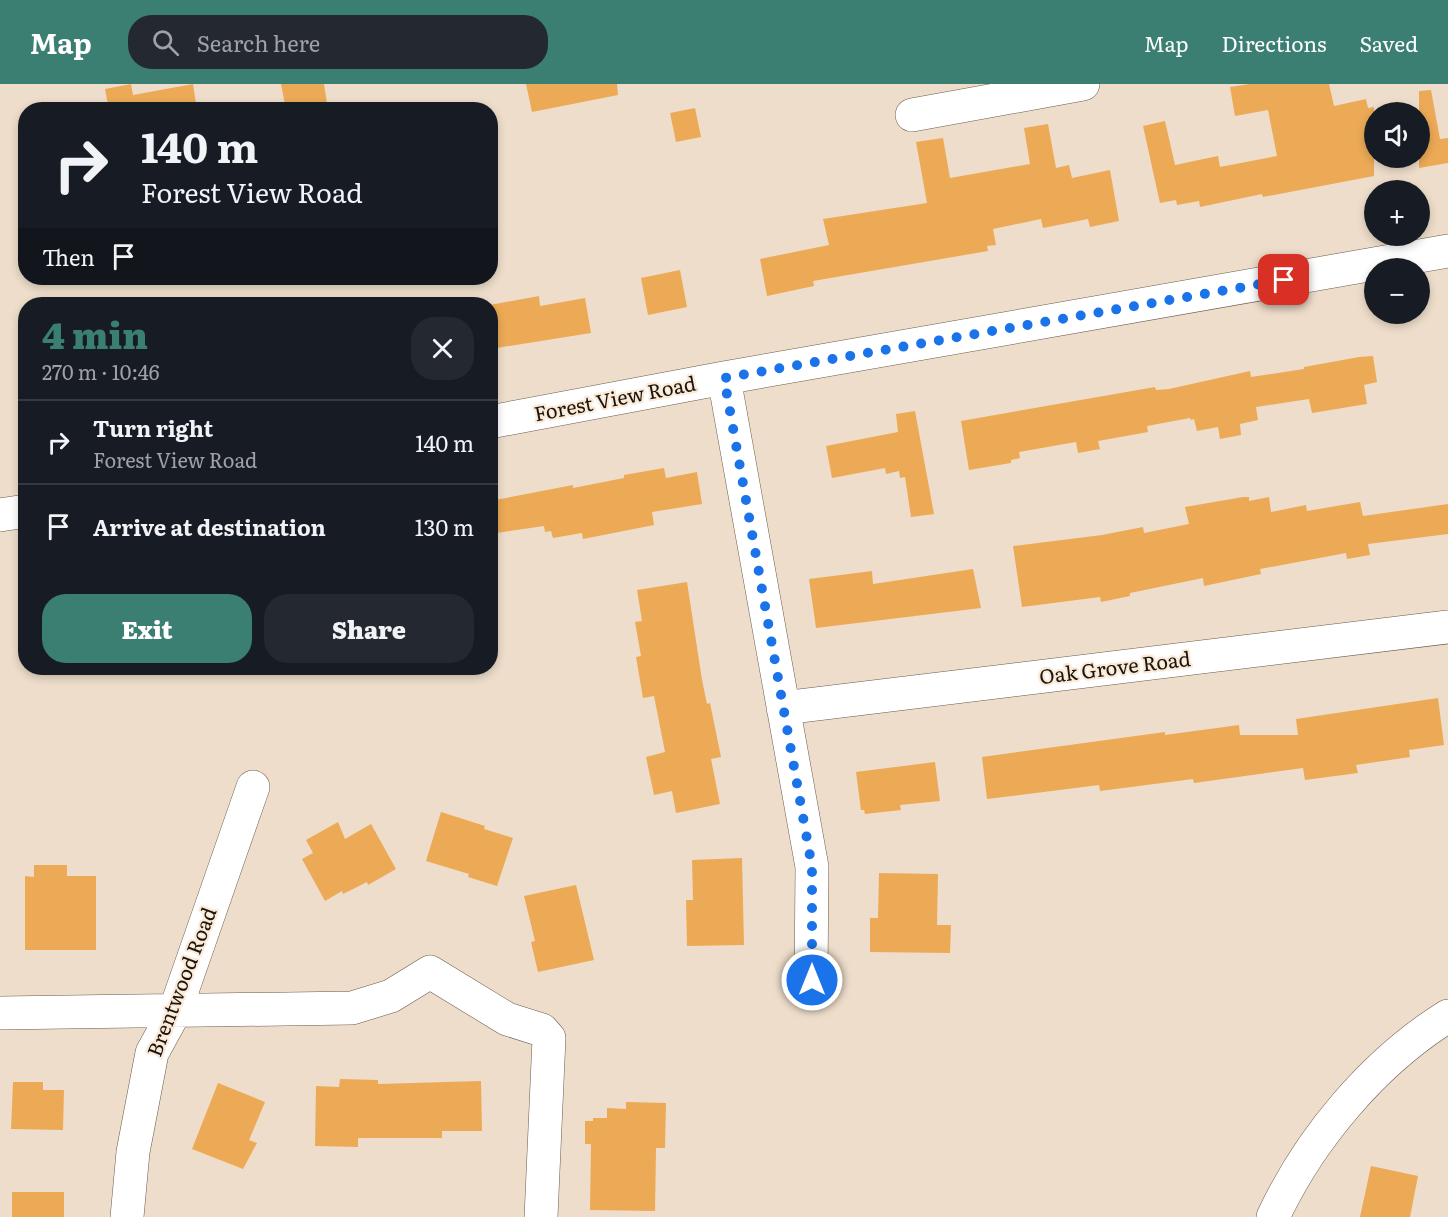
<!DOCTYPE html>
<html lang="en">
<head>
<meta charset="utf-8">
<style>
  body { margin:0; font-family:Literata,serif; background:#242831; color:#f1f3f6; height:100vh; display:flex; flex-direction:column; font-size:22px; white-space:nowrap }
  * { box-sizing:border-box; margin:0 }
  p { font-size:20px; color:#9ea1a6 }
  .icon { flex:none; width:33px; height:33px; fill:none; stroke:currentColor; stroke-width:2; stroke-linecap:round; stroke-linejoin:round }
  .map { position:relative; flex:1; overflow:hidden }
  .details { position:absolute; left:18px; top:213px; width:480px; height:378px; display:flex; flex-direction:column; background:#171b24; border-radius:24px; box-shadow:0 3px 9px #0003 }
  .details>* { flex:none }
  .top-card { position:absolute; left:18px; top:18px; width:480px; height:183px; border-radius:24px; box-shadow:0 3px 9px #0003; background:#171b24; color:#f1f3f6; overflow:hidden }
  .tools { position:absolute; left:1364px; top:18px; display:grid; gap:12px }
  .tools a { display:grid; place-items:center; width:66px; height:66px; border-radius:50%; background:#171b24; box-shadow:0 3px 9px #0003; font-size:30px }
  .pin { position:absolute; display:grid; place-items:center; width:51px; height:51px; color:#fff; margin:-26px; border-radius:12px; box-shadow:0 3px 9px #0006 }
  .me { position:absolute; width:66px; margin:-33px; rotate:0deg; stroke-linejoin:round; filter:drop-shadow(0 0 4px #0008) }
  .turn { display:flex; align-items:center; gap:21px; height:126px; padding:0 24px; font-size:27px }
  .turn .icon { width:78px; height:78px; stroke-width:2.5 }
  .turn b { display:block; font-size:42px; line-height:51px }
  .then { display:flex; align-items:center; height:57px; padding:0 24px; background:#0003; gap:12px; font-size:22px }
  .round { display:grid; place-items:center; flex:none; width:63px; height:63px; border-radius:24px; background:#242831 }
  .summary { display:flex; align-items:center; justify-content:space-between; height:102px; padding:0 24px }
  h1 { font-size:36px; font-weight:800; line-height:45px; color:#3b7f73 }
  .button { display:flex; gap:12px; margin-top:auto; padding:12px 24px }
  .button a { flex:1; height:69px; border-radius:24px; background:#3b7f73; color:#fff; font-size:24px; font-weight:800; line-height:69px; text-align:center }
  .button a+a { background:#242831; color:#f1f3f6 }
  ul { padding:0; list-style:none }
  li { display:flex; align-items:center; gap:18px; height:84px; padding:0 24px; border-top:2px solid #363941 }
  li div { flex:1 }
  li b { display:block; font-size:22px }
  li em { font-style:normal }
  header { display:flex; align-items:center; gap:36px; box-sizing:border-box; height:84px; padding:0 30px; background:#3b7f73; color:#fff }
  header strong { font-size:28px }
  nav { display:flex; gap:33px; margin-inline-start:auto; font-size:21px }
  .search { width:420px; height:54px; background:#242831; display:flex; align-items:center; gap:15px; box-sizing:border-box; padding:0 21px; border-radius:24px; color:#9ea1a6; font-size:22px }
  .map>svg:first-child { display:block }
</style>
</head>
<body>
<header>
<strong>Map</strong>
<div class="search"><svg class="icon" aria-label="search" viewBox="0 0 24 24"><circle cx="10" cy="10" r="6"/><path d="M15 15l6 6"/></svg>Search here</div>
<nav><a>Map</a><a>Directions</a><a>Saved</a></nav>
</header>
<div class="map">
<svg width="1448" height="1133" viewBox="0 0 1448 1133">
  <rect width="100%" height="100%" fill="#eeddca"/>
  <!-- building -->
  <path fill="#ecaa56" d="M 131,0 L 133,11 L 193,0 L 197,26 L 109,26 L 105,5 Z
    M 281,0 L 324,0 L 328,26 L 286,26 Z
    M 526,0 L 617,0 L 618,11 L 532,28 Z
    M 1250,0 L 1329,0 L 1334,22 L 1366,15 L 1368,24 L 1374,23 L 1374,92 L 1263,113 L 1262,110 L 1200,123 L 1199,117 L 1177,121 L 1176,116 L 1160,119 L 1143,42 L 1165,37 L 1175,81 L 1218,72 L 1220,83 L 1277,72 L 1268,26 L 1235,32 L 1230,3 Z
    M 1431,6 L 1440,55 L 1448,54 L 1448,79 L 1419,84 L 1419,7 Z
    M 695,24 L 701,53 L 676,58 L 670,29 Z
    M 1048,40 L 1056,84 L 1069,81 L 1072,94 L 1110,86 L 1119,137 L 1090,143 L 1088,135 L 1043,144 L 1041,135 L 993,145 L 996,161 L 987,162 L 988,167 L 813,197 L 814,202 L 767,212 L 760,175 L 829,161 L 823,135 L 927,119 L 916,58 L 943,54 L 950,94 L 1030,80 L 1024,44 Z
    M 680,186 L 687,223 L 648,231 L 641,194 Z
    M 539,212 L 540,222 L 585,214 L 591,249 L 490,265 L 490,221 Z
    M 1373,272 L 1377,298 L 1364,301 L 1367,320 L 1312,329 L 1309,315 L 1256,323 L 1258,336 L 1240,340 L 1241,351 L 1220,355 L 1218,343 L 1197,347 L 1194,335 L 1191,336 L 1190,334 L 1147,342 L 1148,348 L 1098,357 L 1100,365 L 1078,369 L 1076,358 L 1019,368 L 1020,374 L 1011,376 L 1011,379 L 969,386 L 961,337 L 1155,303 L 1156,306 L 1169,305 L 1250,287 L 1251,293 L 1304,285 L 1304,283 L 1359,273 Z
    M 915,327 L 934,430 L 911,433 L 905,393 L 900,394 L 899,387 L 886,390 L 885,384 L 832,394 L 826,362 L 898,348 L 896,330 Z
    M 664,384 L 666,394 L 697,388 L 702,420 L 652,428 L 654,441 L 583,455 L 582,449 L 553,454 L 551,447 L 545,448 L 544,442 L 490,450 L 490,417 L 573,401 L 573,404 L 624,394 L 624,391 Z
    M 1243,413 L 1249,413 L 1249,417 L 1269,413 L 1271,428 L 1306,421 L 1307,427 L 1360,418 L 1363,432 L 1448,420 L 1448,450 L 1368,460 L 1370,471 L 1347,475 L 1346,469 L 1260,485 L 1261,490 L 1204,502 L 1203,494 L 1130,509 L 1130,512 L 1101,518 L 1100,513 L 1022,523 L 1013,462 L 1102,451 L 1143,443 L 1144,449 L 1189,440 L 1185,423 Z
    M 973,485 L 981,524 L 816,544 L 809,495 L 872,487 L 873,500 Z
    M 687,498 L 702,596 L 707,620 L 710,619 L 721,673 L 711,675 L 720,720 L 676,729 L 672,707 L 654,711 L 646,673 L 665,668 L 654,612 L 643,614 L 636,573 L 641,572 L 635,538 L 642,537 L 637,506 Z
    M 1438,614 L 1444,661 L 1409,666 L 1410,673 L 1356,681 L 1358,689 L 1305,696 L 1303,684 L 1194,699 L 1193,695 L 1100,707 L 1099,701 L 987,715 L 982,673 L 1165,648 L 1165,651 L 1239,641 L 1240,651 L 1298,651 L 1296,635 Z
    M 935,678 L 940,717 L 900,721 L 901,726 L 865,730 L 864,726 L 861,726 L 856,688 Z
    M 441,728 L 485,742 L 484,745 L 513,754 L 497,802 L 468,793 L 469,790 L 426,777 Z
    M 338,738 L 345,755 L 371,740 L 396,785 L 368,801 L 367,798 L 343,810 L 342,807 L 325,817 L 302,775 L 313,769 L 306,756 Z
    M 742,774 L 744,861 L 687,862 L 686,816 L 693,816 L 692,776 Z
    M 34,781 L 67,781 L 67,792 L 96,792 L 96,866 L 25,866 L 25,792 L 34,793 Z
    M 879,789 L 938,790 L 937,841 L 951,841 L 950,869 L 870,868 L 870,834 L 878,834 Z
    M 576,801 L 594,876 L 538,888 L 531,858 L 535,857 L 524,812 Z
    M 340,995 L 378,996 L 378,1000 L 481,997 L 482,1047 L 442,1047 L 442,1054 L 358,1054 L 358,1063 L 315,1062 L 316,1002 L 339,1003 Z
    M 13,998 L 43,998 L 43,1006 L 64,1006 L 63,1046 L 11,1045 Z
    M 218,999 L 265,1018 L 249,1056 L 257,1059 L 243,1085 L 192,1065 Z
    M 626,1018 L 666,1019 L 665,1064 L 656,1064 L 655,1127 L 590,1126 L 591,1060 L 585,1060 L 585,1037 L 593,1037 L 593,1034 L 607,1034 L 607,1024 L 626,1025 Z
    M 1371,1082 L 1418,1092 L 1410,1133 L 1360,1133 Z
    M 12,1108 L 64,1108 L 64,1133 L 12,1133 Z"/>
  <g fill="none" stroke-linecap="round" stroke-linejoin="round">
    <defs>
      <path id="minor" d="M 912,31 L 1083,0
        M 724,294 L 812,783 L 811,896
        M 490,338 L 724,294 L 1448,167
        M 0,431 L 26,427
        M 783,624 L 1448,543
        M 0,929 L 352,924 L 391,912 L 430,888 L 507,935 L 542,946 L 549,954 L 541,1133
        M 127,1133 L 133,1068 L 152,969 L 175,927 L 253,703
        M 1273,1133 C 1310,1054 1374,978 1448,932"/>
    </defs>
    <!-- minor casing -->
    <use href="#minor" stroke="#6a5b4b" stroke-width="34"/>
    <!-- minor -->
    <use href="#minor" stroke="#fff" stroke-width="33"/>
  </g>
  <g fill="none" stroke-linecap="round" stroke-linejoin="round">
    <!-- route -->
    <path stroke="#1a73e8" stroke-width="10" stroke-dasharray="0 18" d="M 812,896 L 812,783 L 724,294 L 1284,196"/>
  </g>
  <g text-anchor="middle" stroke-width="4.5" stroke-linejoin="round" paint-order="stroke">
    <!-- street labels -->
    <g font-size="20" fill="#1a140d" stroke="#fbead7">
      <text transform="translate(615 315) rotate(-11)" y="7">Forest View Road</text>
      <text transform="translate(1115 584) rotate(-7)" y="7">Oak Grove Road</text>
      <text transform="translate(182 898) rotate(-69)" y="7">Brentwood Road</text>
    </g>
  </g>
</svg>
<div class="tools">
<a><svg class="icon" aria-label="sound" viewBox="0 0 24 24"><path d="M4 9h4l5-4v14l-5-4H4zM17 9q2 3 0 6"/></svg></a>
<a>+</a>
<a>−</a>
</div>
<div class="pin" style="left:1284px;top:196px;background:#d93025"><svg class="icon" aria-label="arrive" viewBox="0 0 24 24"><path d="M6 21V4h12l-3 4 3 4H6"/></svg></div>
<svg class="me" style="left:812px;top:896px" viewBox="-20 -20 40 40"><circle r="17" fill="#1a73e8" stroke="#fff" stroke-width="3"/><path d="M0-11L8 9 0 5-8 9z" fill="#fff"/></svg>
<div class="top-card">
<div class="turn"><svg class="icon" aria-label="right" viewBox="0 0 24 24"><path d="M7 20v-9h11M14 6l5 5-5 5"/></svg><div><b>140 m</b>Forest View Road</div></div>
<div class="then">Then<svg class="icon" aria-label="arrive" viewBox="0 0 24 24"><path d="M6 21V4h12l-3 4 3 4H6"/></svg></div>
</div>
<section class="details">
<div class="summary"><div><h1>4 min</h1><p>270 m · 10:46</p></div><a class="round"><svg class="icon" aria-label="close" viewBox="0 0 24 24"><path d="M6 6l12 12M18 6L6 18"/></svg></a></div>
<ul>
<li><svg class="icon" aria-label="right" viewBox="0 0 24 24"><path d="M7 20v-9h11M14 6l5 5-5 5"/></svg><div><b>Turn right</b><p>Forest View Road</p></div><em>140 m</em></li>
<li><svg class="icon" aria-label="arrive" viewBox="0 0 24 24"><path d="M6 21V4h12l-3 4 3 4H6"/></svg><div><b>Arrive at destination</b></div><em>130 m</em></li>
</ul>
<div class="button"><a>Exit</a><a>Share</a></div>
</section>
</div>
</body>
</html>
